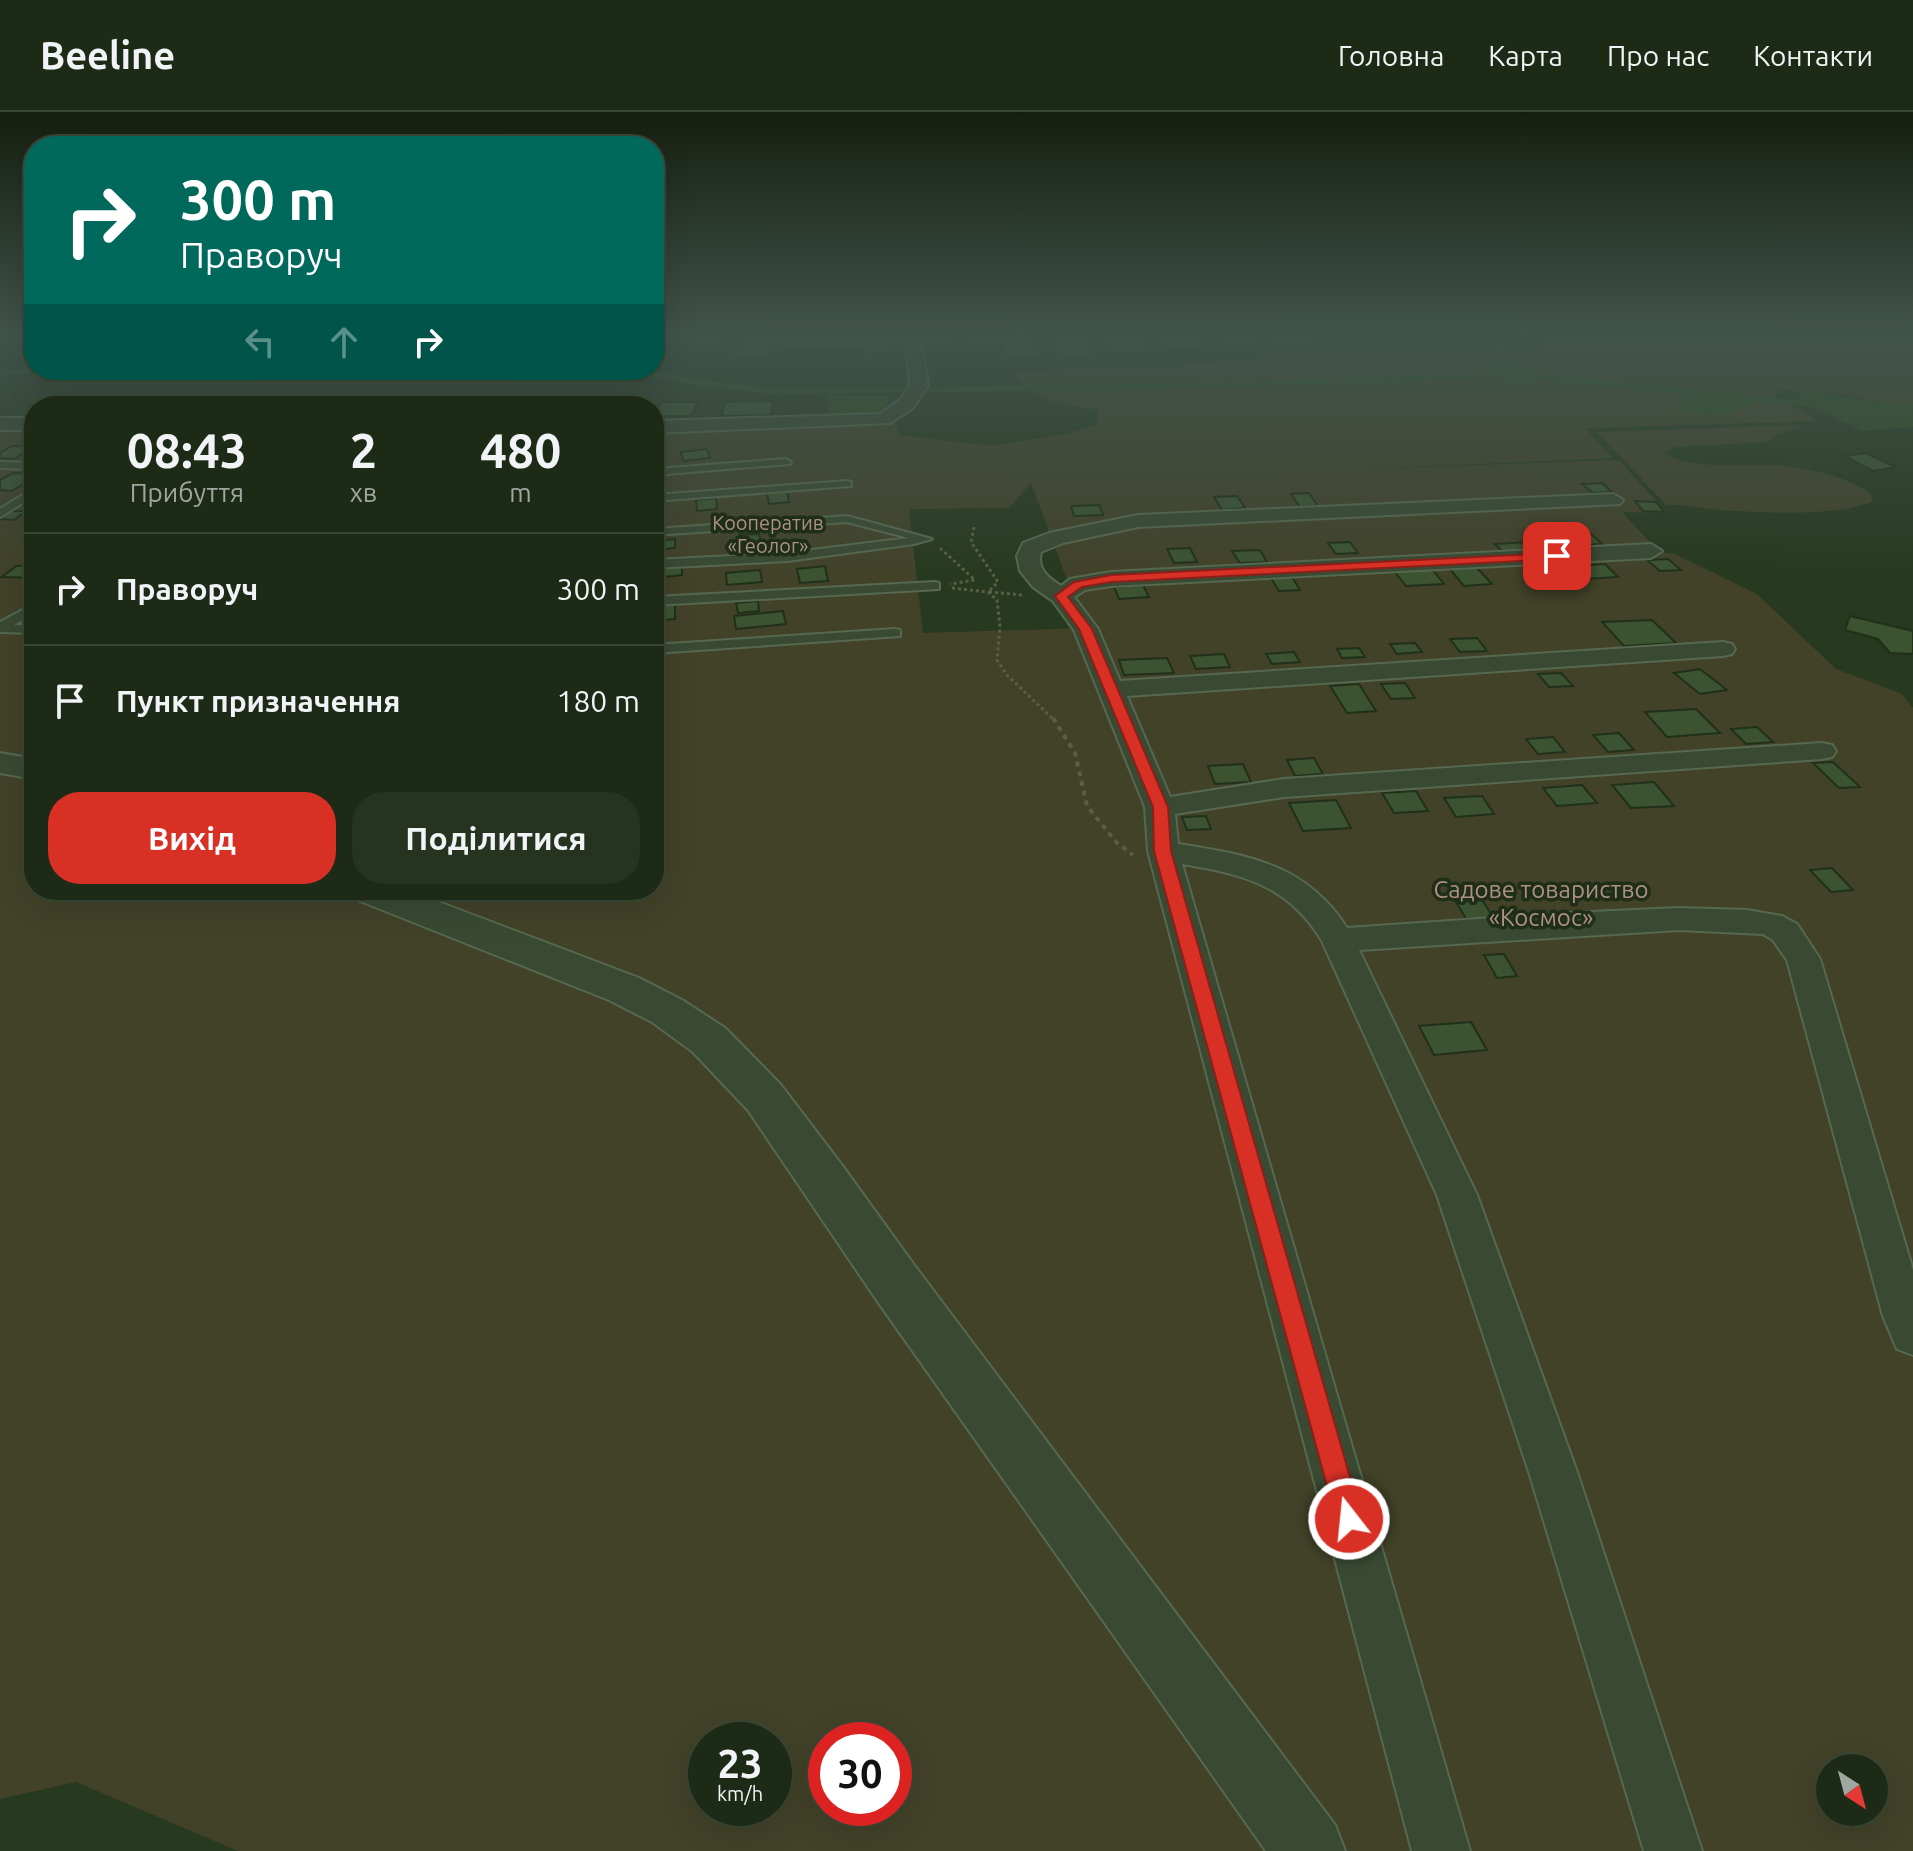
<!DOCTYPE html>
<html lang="uk">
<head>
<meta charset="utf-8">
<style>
  body { margin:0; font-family:Ubuntu,sans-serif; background:#25331f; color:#f1f3f6; height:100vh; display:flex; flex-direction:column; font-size:30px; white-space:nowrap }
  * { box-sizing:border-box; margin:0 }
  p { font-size:26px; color:#a0a7a1 }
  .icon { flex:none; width:44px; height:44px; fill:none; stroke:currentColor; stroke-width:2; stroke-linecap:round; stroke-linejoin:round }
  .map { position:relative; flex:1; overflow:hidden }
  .drawer { position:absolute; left:24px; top:284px; width:640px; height:504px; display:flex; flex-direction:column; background:#1d2b16; border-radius:32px; box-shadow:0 8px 32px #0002,0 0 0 2px #3b4735 }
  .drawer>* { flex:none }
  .banner { position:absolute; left:24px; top:24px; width:640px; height:244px; border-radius:32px; box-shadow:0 8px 32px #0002,0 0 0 2px #3b4735; background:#00695c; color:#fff; overflow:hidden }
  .needle { width:52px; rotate:144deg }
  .buttons { position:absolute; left:1816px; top:1642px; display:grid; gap:16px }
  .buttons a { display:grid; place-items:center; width:72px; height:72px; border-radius:50%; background:#1d2b16; box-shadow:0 8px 32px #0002,0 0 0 2px #3b4735; font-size:40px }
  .speed { position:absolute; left:688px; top:1610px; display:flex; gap:16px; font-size:40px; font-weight:700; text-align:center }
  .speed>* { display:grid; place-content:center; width:104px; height:104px; border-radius:50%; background:#1d2b16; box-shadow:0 8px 32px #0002,0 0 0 2px #3b4735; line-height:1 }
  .speed small { font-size:20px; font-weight:400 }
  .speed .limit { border:12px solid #d22; background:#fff; color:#111 }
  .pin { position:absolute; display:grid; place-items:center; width:68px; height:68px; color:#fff; margin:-34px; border-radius:16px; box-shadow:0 4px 12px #0006 }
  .me { position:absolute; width:88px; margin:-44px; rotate:344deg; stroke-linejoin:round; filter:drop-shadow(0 0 6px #0008) }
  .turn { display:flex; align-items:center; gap:28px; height:168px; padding:0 24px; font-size:36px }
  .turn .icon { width:104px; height:104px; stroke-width:2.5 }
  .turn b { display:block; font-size:56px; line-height:68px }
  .lanes { display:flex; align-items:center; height:76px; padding:0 24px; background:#0003; justify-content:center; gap:40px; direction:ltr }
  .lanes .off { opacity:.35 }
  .eta { display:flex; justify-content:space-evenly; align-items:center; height:136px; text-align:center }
  .eta b { font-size:48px; font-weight:700; line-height:56px }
  .action { display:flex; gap:16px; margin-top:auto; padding:16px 24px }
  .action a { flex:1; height:92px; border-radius:32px; background:#d93025; color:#fff; font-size:32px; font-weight:700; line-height:92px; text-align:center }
  .action a+a { background:#25331f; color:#f1f3f6 }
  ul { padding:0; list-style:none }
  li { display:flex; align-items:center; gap:24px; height:112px; padding:0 24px; border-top:2px solid #3b4735 }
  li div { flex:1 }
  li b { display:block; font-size:30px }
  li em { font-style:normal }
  header { display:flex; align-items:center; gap:48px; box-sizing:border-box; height:112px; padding:0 40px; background:#1d2b16; border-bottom:2px solid #3b4735 }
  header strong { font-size:38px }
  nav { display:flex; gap:44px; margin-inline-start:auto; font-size:28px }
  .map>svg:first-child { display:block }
</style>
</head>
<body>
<header>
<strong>Beeline</strong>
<nav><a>Головна</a><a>Карта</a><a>Про нас</a><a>Контакти</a></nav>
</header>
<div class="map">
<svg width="1913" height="1739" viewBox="0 0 1913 1739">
  <rect width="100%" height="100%" fill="#27391e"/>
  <!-- green -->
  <path fill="#424229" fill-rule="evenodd" d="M 1560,221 L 1913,221 L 1913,299 C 1870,284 1823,280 1778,277 L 1774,284 L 1819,309 L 1585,316 L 1612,346 L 1366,357 L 1619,348 L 1667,401 L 1622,400 L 1659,440 L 1675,442 L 1757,482 L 1836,557 L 1902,582 L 1913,596 L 1913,1739 L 238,1739 L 76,1670 L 0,1687 L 0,319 L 34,319 L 34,778 L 654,778 L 654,315 L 896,311 L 898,323 L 992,334 L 1067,322 L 1096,313 L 1098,298 C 1070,293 1027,290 1015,260 L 1260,249 L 1284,239 L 1541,236 ZM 1031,371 L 1085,516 L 923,521 L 909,397 L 1009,396 ZM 706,1628 L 774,1628 L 774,1696 L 706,1696 ZM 826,1628 L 894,1628 L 894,1696 L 826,1696 ZM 1830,1656 L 1874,1656 L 1874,1700 L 1830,1700 Z
    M 1799,313 L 1803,316 L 1778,322 L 1767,330 L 1676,335 L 1664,340 C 1684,359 1747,351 1775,353 C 1808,356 1844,363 1871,382 L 1872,390 C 1830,405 1767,401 1722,398 C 1703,397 1685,392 1666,393 L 1597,320 Z"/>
  <!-- water -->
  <path fill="#2e4e21" d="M 1487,251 L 1517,251 L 1546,260 L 1537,270 L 1504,270 L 1481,260 Z
    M 1795,278 L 1893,292 L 1913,299 L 1913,315 L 1862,319 L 1805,292 Z
    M 1741,280 L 1757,290 L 1727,302 L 1676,301 L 1682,285 Z
    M 828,284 L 892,284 L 881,301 L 863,305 L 829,305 Z"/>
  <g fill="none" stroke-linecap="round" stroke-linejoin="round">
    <!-- stream -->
    <path stroke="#2e4e21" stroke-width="5" d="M 193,258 L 226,263 L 324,258
      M 404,258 L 483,265 L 587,258
      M 635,258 L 695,270 L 777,280 L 904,278
      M 0,260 L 58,258
      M 1530,264 L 1722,283
      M 929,278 L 1230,273 L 1499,263
      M 1741,285 L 1814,292
      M 1892,295 L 1913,294"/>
  </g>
  <!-- building -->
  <path fill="#3c5331" stroke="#203019" stroke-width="2" d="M 1215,221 L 1250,221 L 1261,233 L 1227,235 Z
    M 1267,221 L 1302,221 L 1312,231 L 1278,232 Z
    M 1331,221 L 1365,221 L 1371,226 L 1338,228 Z
    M 688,222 L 720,222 L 715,233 L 682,233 Z
    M 988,222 L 992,234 L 975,235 L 970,223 Z
    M 1182,222 L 1194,224 L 1205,236 L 1170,238 L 1159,223 Z
    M 1128,225 L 1140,227 L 1149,240 L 1114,241 L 1105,226 Z
    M 1076,227 L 1088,229 L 1096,242 L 1061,244 L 1053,228 Z
    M 886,229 L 888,241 L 865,242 L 863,230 Z
    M 744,230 L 775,230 L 768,245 L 736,245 Z
    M 1023,230 L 1035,232 L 1042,245 L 1006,247 L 1000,231 Z
    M 117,286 L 153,287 L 143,294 L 106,294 Z
    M 271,286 L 307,286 L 299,294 L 262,294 Z
    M 196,288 L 232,288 L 225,294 L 188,294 Z
    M 394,288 L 431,288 L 425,294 L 388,294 Z
    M 505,288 L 501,294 L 453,294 L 456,289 Z
    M 372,289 L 368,294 L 320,294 L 324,290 Z
    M 571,289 L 569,294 L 520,294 L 523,290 Z
    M 773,289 L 771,303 L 722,304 L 725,290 Z
    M 636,290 L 634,294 L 586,294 L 587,291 Z
    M 661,290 L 698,290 L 691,304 L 654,304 Z
    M 12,334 L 33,335 L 14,347 L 0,346 L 0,341 Z
    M 707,337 L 710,346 L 683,349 L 681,340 Z
    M 1866,341 L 1895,355 L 1873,359 L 1845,344 Z
    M 13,361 L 34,362 L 34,365 L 12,379 L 0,378 L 0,368 Z
    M 1602,371 L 1612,380 L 1593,381 L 1582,372 Z
    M 787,379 L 789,390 L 769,392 L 767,381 Z
    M 1309,381 L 1318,394 L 1300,395 L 1291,382 Z
    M 1237,384 L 1245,396 L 1222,398 L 1214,385 Z
    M 716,386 L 717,397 L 697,399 L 696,388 Z
    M 1635,389 L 1656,390 L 1664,400 L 1643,399 Z
    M 1099,393 L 1103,403 L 1074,404 L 1071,394 Z
    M 9,399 L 26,399 L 14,408 L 0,407 Z
    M 1562,417 L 1568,422 L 1590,421 L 1602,432 L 1559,434 L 1543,418 Z
    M 759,422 L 761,435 L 741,437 L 739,423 Z
    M 675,427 L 675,436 L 654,438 L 654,429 Z
    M 1545,429 L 1553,437 L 1503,440 L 1495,432 Z
    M 1350,430 L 1358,441 L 1336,442 L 1328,431 Z
    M 1190,436 L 1197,450 L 1174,451 L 1167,437 Z
    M 1260,438 L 1267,450 L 1240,451 L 1232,439 Z
    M 1668,447 L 1681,458 L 1660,459 L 1647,448 Z
    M 1605,452 L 1618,465 L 1584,467 L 1571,454 Z
    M 16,454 L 34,454 L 34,466 L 2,465 Z
    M 682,454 L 682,463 L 654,466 L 654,456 Z
    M 825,454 L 828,469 L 800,471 L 797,457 Z
    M 1476,455 L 1492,472 L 1464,474 L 1449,456 Z
    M 1432,457 L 1444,472 L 1406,474 L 1394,459 Z
    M 760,458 L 762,470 L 727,473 L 726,461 Z
    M 1292,465 L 1300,478 L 1279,479 L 1271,466 Z
    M 1143,473 L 1149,485 L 1119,487 L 1114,475 Z
    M 758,489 L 759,499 L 738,501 L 736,491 Z
    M 675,491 L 675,507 L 654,509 L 654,492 Z
    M 783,499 L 786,512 L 736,517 L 734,504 Z
    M 1850,504 L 1913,519 L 1913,542 L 1890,541 L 1878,527 L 1845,518 Z
    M 1652,508 L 1676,531 L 1624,534 L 1602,510 Z
    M 1477,526 L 1487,539 L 1460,540 L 1450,527 Z
    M 1415,531 L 1422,540 L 1397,542 L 1390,532 Z
    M 1359,536 L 1365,545 L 1342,546 L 1337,537 Z
    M 1294,540 L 1300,550 L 1272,552 L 1266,542 Z
    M 1224,542 L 1230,555 L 1196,557 L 1190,544 Z
    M 1167,546 L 1174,561 L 1124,563 L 1119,548 Z
    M 1700,557 L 1727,578 L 1700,582 L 1674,561 Z
    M 1561,561 L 1573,574 L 1549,575 L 1538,562 Z
    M 1405,571 L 1415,586 L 1391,587 L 1381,572 Z
    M 1359,572 L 1376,599 L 1347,601 L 1330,574 Z
    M 1696,597 L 1720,621 L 1667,625 L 1645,600 Z
    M 1757,615 L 1773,630 L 1746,632 L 1731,617 Z
    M 1619,621 L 1634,638 L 1608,640 L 1593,623 Z
    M 1553,625 L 1565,640 L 1538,642 L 1526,627 Z
    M 1314,646 L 1323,662 L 1295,664 L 1287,648 Z
    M 1833,650 L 1860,675 L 1839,676 L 1813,651 Z
    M 1243,652 L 1251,670 L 1215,672 L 1208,654 Z
    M 1654,670 L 1674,694 L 1631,696 L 1612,673 Z
    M 1582,673 L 1597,691 L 1557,694 L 1543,676 Z
    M 1416,679 L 1428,699 L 1394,701 L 1382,681 Z
    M 1482,684 L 1494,702 L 1456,705 L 1444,686 Z
    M 1336,688 L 1351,716 L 1303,719 L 1289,691 Z
    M 1206,704 L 1211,717 L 1187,718 L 1182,705 Z
    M 1832,756 L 1853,778 L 1831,780 L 1810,758 Z
    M 1482,788 L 1495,808 L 1468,810 L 1456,790 Z
    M 1504,842 L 1517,864 L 1497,866 L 1484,843 Z
    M 1471,910 L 1487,938 L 1434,943 L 1419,914 Z"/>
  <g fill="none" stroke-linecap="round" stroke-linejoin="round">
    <defs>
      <path id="service" d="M 786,347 L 791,350 L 790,352 L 654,363 L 654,357 Z
        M 0,350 L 34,351 L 34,357 L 0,356 Z
        M 847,369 L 851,370 L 851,374 L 654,389 L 654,383 Z
        M 34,376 L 34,384 L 0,405 L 0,397 Z
        M 847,404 L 932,427 L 914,432 L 787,449 L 654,456 L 654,448 L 787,441 L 909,426 L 847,410 L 654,423 L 654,417 Z
        M 935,470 L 939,471 L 939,477 L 654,493 L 654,485 Z
        M 34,492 L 34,501 L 14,513 L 34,513 L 34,521 L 0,520 L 0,510 Z
        M 895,517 L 900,518 L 900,524 L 654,541 L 654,533 Z"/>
      <path id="minor" d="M 752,221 L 950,221 L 942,226 L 921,228 L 928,273 L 913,296 L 890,311 L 654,321 L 654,309 L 880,302 L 900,288 L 910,273 L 905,229 C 874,232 774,240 752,221 Z
        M 994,221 L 1043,221 C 1032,229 1005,229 994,221 Z
        M 0,306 L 34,306 L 34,318 L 0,318 Z
        M 1613,382 L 1623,388 L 1620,392 L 1138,415 L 1063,431 L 1041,440 C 1037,457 1047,465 1061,474 L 1070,467 L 1111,460 L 1651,432 L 1662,439 L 1651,446 L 1111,474 L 1085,478 L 1074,485 L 1098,517 L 1120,569 L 1723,530 L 1732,532 L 1735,537 L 1732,542 L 1723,544 L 1127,584 L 1170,685 L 1284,667 L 1822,631 L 1832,633 L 1836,639 L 1832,645 L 1822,647 L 1284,685 L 1175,702 L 1178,732 C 1248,743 1306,752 1347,816 L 1568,801 L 1679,796 L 1747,798 L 1782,804 L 1797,812 L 1820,847 L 1913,1158 L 1913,1243 L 1897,1237 L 1883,1204 L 1787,848 L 1773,828 L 1763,822 L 1679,818 L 1359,838 L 1477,1083 L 1577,1360 L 1702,1739 L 1644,1739 L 1529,1360 L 1437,1083 L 1322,829 C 1288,773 1243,762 1182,752 L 1470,1739 L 1412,1739 L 1148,739 L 1145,695 L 1074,518 L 1053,489 L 1033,475 L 1020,459 L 1017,444 L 1023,431 L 1049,421 L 1138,403 Z"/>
      <path id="tertiary" d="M 0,641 L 34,647 L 34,667 L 0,661 Z
        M 350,778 L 407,778 L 639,866 L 682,888 L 725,916 L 780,972 L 841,1052 L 914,1153 L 1335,1713 L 1345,1739 L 1266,1739 L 876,1187 L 748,998 L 693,940 L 652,910 L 609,888 L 355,787 Z"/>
    </defs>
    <!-- service casing -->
    <use href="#service" stroke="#56684f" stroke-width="4"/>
    <!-- minor casing -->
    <use href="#minor" stroke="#56684f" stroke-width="4"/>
    <!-- tertiary casing -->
    <use href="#tertiary" stroke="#56684f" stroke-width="4"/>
    <!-- path-far1 -->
    <path stroke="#585f44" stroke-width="3" stroke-dasharray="3 3" stroke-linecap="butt" d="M 974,415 L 971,430 L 998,470 L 988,480
      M 940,436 L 975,468 L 950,472
      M 952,476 L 988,480 L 997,488 L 1000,515 L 997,548 L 1007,563 L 1054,608
      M 989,480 L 1023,483"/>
    <!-- path -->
    <path stroke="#585f44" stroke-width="4" stroke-dasharray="5 5" stroke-linecap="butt" d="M 1053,606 L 1075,641 L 1087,694 L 1116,730 L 1133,743"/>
    <!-- service -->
    <use href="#service" fill="#394932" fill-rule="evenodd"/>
    <!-- minor -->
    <use href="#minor" fill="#394932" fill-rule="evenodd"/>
    <!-- tertiary -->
    <use href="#tertiary" fill="#394932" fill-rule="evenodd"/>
  </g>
  <!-- sky -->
  <linearGradient id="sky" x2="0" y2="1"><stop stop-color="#151f10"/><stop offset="0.48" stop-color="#41544c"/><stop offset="1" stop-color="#41544c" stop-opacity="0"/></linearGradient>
  <rect width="1913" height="464" fill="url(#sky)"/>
  <!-- route -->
  <path fill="#d93025" stroke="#8d1f18" stroke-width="2" d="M 1557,441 L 1563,444 L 1561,447 L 1111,470 L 1082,475 L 1068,485 L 1092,517 L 1168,695 L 1171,739 L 1362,1407 L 1358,1416 L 1349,1420 L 1340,1416 L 1336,1407 L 1154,739 L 1153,695 L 1079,517 L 1055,484 L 1074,470 L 1111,463 Z"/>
  <g text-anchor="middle" stroke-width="7" stroke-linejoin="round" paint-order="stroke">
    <!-- far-park labels -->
    <g font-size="20" fill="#ad9081" stroke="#1e2e17">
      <text x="768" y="418">Кооператив<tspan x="768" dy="23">«Геолог»</tspan></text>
    </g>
    <!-- park labels -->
    <g font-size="24" fill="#ad9081" stroke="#1e2e17">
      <text x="1541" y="786">Садове товариство<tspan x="1541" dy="28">«Космос»</tspan></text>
    </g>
  </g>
</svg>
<div class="buttons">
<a><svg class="needle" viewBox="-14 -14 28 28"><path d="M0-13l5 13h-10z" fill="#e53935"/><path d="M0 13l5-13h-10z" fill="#a0a7a1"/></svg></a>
</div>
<div class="speed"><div>23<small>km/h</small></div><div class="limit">30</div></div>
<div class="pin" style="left:1557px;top:444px;background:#d93025"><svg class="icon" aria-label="arrive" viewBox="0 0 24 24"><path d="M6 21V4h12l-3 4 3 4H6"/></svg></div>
<svg class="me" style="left:1349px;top:1407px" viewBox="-20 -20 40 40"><circle r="17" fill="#d93025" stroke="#fff" stroke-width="3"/><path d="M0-11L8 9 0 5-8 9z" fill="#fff"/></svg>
<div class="banner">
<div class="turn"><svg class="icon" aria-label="right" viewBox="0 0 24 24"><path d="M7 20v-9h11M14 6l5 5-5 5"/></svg><div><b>300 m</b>Праворуч</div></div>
<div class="lanes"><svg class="icon off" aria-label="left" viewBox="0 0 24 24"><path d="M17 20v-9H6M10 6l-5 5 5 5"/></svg><svg class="icon off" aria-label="ahead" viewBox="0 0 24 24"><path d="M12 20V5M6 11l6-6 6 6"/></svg><svg class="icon" aria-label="right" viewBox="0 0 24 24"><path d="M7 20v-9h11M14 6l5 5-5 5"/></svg></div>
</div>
<section class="drawer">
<div class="eta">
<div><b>08:43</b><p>Прибуття</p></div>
<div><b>2</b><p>хв</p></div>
<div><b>480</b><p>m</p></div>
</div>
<ul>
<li><svg class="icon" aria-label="right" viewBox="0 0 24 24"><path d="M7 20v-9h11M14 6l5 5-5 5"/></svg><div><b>Праворуч</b></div><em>300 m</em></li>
<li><svg class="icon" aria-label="arrive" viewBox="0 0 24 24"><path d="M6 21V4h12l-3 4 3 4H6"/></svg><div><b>Пункт призначення</b></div><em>180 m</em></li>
</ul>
<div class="action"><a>Вихід</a><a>Поділитися</a></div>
</section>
</div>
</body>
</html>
